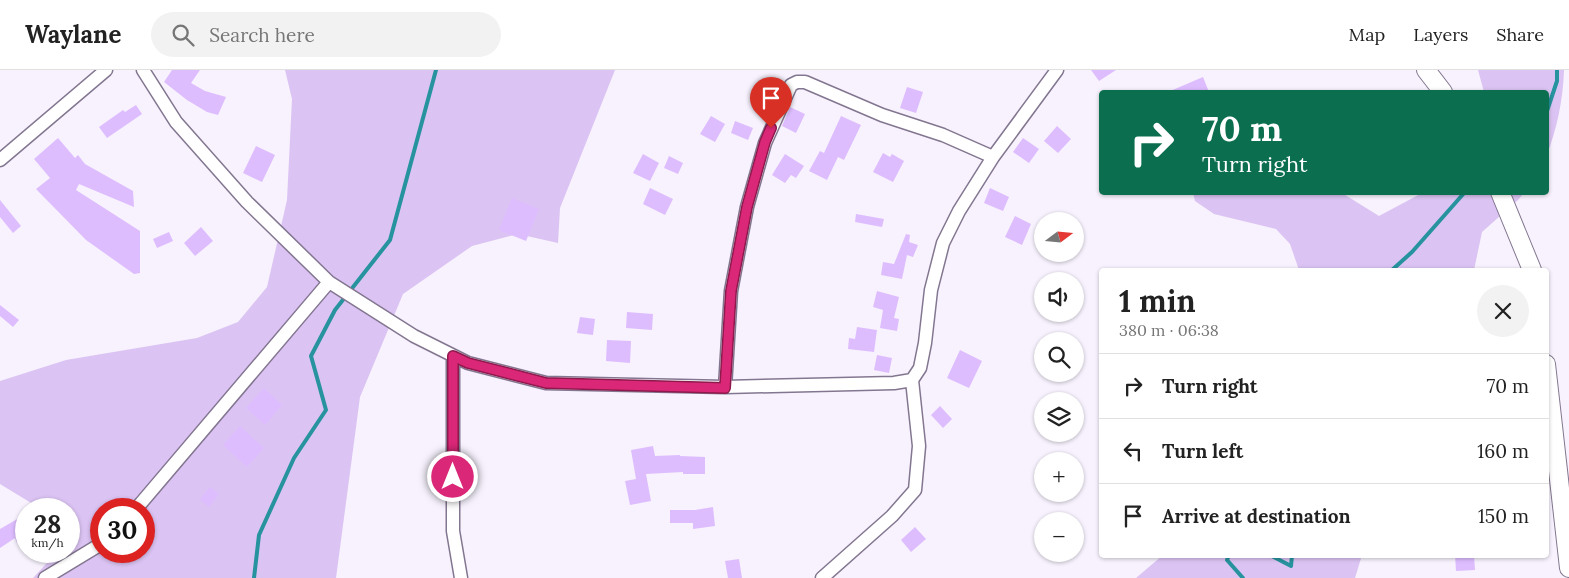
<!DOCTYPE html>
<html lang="en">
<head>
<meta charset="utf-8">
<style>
  body { margin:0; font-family:Lora,serif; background:#f2f2f2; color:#222; height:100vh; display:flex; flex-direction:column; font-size:19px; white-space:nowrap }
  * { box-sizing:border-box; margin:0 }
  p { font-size:16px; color:#767676 }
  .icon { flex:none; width:28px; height:28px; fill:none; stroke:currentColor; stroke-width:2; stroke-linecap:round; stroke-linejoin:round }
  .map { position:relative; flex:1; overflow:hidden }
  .drawer { position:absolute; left:1099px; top:198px; width:450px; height:290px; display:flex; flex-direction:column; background:#fff; border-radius:5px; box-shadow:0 1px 4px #0004 }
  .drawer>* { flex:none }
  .hud { position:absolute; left:1099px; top:20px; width:450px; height:105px; border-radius:5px; box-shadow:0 1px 4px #0004; background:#0b6e4f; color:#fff; overflow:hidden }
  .needle { width:32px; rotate:74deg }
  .fabs { position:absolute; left:1034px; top:142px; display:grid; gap:10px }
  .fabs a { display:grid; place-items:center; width:50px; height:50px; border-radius:50%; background:#fff; box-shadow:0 1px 4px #0004; font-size:25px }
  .speed { position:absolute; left:15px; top:428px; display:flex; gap:10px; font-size:25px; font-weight:700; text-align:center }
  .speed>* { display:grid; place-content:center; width:65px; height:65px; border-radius:50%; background:#fff; box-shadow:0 1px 4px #0004; line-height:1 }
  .speed small { font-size:12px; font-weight:400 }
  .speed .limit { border:8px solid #d22; background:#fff; color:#111 }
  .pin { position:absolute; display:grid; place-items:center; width:42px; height:42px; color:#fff; margin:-51px -21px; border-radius:50% 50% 50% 0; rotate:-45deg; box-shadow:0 0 5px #0007 }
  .pin .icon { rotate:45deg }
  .me { position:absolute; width:55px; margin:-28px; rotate:0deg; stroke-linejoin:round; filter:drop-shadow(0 0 4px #0008) }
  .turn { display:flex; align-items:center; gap:18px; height:105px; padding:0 20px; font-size:22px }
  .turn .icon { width:65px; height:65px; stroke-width:2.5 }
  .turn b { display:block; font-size:35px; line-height:42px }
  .round { display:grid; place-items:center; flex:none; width:52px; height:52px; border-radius:26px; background:#f2f2f2 }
  .headline { display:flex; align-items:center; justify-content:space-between; height:85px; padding:0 20px }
  h1 { font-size:30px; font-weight:800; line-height:38px }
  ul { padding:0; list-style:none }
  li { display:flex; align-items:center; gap:15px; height:65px; padding:0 20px; border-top:1px solid #e0e0e0 }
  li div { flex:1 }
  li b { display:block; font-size:19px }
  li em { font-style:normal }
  header { display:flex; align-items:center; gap:30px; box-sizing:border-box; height:70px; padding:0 25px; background:#fff; border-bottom:1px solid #e0e0e0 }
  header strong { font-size:24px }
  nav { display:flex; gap:28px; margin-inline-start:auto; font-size:18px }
  .search { width:350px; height:45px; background:#f2f2f2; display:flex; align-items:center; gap:12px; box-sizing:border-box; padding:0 18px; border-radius:28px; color:#767676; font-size:19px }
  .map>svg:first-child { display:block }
</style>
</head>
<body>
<header>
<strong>Waylane</strong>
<div class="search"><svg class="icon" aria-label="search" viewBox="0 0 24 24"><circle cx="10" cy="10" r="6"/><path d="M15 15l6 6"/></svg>Search here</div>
<nav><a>Map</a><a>Layers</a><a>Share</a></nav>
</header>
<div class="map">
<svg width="1569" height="508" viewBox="0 0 1569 508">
  <rect width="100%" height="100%" fill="#f7f2fd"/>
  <!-- green -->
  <path fill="#dbc3f3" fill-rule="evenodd" d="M 285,0 L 615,0 L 560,138 L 558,173 L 518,164 L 472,176 L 403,224 L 360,327 L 336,508 L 33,508 L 58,481 L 69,481 L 69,470 L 77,461 L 69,456 L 69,439 L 41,439 L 0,414 L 0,311 L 66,290 L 197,268 L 238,252 L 267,217 L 287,130 L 292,29 ZM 101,439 L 144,439 L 144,481 L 101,481 Z
    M 1478,0 L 1564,0 C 1563,30 1557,59 1546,87 L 1546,22 L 1484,22 Z
    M 1193,123 L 1342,123 L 1379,146 L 1422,123 L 1524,123 L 1518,130 L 1482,162 L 1474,200 L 1299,200 L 1290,174 L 1276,159 L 1214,144 L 1195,131 Z
    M 1163,485 L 1362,485 L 1355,508 L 1136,508 Z"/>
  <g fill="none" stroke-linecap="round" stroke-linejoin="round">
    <!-- stream -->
    <path stroke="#27939e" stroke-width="4" d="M 1546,44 L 1557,11 L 1557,0
      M 1392,200 L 1412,182 L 1465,122
      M 1229,485 L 1227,490 L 1243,508
      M 1270,485 L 1291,496 L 1292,485
      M 254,508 L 259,465 L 294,388 L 326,340 L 311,286 L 335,240 L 390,170 L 436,0"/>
  </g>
  <!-- building -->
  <path fill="#debdff" d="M 172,0 L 200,0 L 191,13 L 205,21 L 226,27 L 218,45 L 207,42 L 187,30 L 164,12 Z
    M 1091,0 L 1116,0 L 1099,11 Z
    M 1203,7 L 1209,22 L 1168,22 Z
    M 907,17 L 923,22 L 916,43 L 900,38 Z
    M 136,35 L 142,44 L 107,68 L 99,57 L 123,40 L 125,42 Z
    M 790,37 L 805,44 L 796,63 L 782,56 Z
    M 711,46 L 725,54 L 715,72 L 700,64 Z
    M 841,46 L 861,55 L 844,90 L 838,87 L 827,110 L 809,101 L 820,81 L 824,83 Z
    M 735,51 L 753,58 L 748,70 L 731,63 Z
    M 1057,56 L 1071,69 L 1058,83 L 1044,71 Z
    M 58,68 L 75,88 L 78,85 L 85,94 L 133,121 L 134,137 L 79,114 L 76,120 L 140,161 L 140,203 L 134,204 L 86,170 L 36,119 L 50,108 L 34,89 Z
    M 1023,68 L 1039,79 L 1029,93 L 1013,82 Z
    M 256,76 L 275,85 L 262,112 L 243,103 Z
    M 883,83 L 890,87 L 892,84 L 904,91 L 893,112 L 873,102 Z
    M 643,84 L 659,93 L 650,111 L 633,103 Z
    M 785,84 L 804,96 L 796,108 L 791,105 L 785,113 L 772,105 Z
    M 669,86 L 683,93 L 678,104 L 664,98 Z
    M 650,118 L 673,129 L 665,145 L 643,134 Z
    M 990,118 L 1009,127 L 1003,141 L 984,133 Z
    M 512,128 L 539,139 L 526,171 L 499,160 Z
    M 0,130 L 21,156 L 13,163 L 0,147 Z
    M 856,144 L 884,149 L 882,157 L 855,152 Z
    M 1015,146 L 1031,154 L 1022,175 L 1005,167 Z
    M 201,157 L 213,171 L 195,186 L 184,173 Z
    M 169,162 L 173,171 L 157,178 L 153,169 Z
    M 906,164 L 910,165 L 909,172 L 918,175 L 913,187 L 907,185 L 902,209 L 881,205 L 883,192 L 894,194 Z
    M 877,221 L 899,227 L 894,248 L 899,249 L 897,261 L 880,258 L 883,240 L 873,237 Z
    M 0,235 L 19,250 L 13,257 L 0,246 Z
    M 627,242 L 653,244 L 652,260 L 626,258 Z
    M 580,247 L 595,249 L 593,265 L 577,263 Z
    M 857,257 L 877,260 L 874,282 L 848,279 L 849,268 L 855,269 Z
    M 607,270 L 631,271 L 630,293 L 606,291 Z
    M 960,280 L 982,291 L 969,318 L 947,308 Z
    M 877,285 L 892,288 L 889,303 L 874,300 Z
    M 264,318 L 282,335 L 265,355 L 246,338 Z
    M 940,336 L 952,349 L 943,358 L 931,345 Z
    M 240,356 L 264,378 L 247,397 L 223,375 Z
    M 653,376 L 655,386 L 680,385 L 680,386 L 705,387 L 705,404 L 683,404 L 683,402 L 646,404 L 651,431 L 630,435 L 625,411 L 636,409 L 631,380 Z
    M 210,417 L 219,424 L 209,437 L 200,429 Z
    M 713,437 L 715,456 L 693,459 L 693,453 L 670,453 L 670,440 L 695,440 Z
    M 26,444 L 26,485 L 18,472 L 17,473 L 15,468 L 0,478 L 0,459 Z
    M 915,457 L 926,469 L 911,482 L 901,470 Z
    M 1455,485 L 1474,485 L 1475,500 L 1456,501 Z
    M 739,489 L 742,508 L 728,508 L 725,491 Z"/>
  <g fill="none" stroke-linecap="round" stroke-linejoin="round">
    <defs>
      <path id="street" d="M 143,0 L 176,52 L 247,132 L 329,212 L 414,266 L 468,293 L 546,313 L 725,317 L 894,313 L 912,310 L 920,298 L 925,273 L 931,220 L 943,173 L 959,141 L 993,87 L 1057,0
        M 0,90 L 106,0
        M 453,286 L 453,461 L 461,508
        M 725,317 L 731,221 L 747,137 L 765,73 L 791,15 L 797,12 L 805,12 L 882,45 L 943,65 L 993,87
        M 136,439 L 329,212
        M 45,508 L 101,474
        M 822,508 L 892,446 L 915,420 L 919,376 L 912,310"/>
      <path id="secondary" d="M 1426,0 L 1443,22
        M 1500,122 L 1532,200
        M 1546,294 L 1569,498"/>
    </defs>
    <!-- street casing -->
    <use href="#street" stroke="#837690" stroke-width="15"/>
    <!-- secondary casing -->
    <use href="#secondary" stroke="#837690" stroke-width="20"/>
    <!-- street -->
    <use href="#street" stroke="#fff" stroke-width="12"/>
    <!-- secondary -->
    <use href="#secondary" stroke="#fff" stroke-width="18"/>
  </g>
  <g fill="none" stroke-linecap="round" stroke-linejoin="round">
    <defs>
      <path id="route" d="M 453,407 L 453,286 L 468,293 L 546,313 L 725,318 L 731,221 L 747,137 L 765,72 L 771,58"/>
    </defs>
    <!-- route casing -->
    <use href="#route" stroke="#8e194d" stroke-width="12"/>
    <!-- route -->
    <use href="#route" stroke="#db2777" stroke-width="9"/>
  </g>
</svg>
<div class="fabs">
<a><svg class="needle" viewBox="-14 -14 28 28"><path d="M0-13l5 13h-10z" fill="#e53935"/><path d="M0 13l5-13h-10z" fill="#767676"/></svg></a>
<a><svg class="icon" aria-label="sound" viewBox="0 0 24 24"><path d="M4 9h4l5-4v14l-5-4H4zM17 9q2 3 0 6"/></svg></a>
<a><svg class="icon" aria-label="search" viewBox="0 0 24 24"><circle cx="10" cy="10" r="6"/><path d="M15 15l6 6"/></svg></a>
<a><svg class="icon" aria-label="layers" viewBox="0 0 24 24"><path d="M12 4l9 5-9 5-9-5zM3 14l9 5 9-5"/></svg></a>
<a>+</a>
<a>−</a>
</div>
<div class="speed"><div>28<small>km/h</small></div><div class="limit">30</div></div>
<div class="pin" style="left:771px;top:58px;background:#d93025"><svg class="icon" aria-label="arrive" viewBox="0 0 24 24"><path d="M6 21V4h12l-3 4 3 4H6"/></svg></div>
<svg class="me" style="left:453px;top:407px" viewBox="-20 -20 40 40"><circle r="17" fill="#db2777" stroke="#fff" stroke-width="3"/><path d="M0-11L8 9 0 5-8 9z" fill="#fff"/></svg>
<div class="hud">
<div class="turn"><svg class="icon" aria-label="right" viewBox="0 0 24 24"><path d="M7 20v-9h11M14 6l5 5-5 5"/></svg><div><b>70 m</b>Turn right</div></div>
</div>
<section class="drawer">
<div class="headline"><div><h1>1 min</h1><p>380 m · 06:38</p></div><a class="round"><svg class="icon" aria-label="close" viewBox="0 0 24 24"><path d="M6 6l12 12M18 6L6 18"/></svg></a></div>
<ul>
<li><svg class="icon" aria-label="right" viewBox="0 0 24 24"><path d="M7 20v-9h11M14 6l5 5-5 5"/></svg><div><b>Turn right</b></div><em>70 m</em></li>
<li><svg class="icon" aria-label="left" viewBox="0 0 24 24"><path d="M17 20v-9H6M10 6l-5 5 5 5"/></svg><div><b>Turn left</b></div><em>160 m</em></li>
<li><svg class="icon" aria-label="arrive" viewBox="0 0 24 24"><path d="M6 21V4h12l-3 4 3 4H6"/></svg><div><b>Arrive at destination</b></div><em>150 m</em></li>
</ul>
</section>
</div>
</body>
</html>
